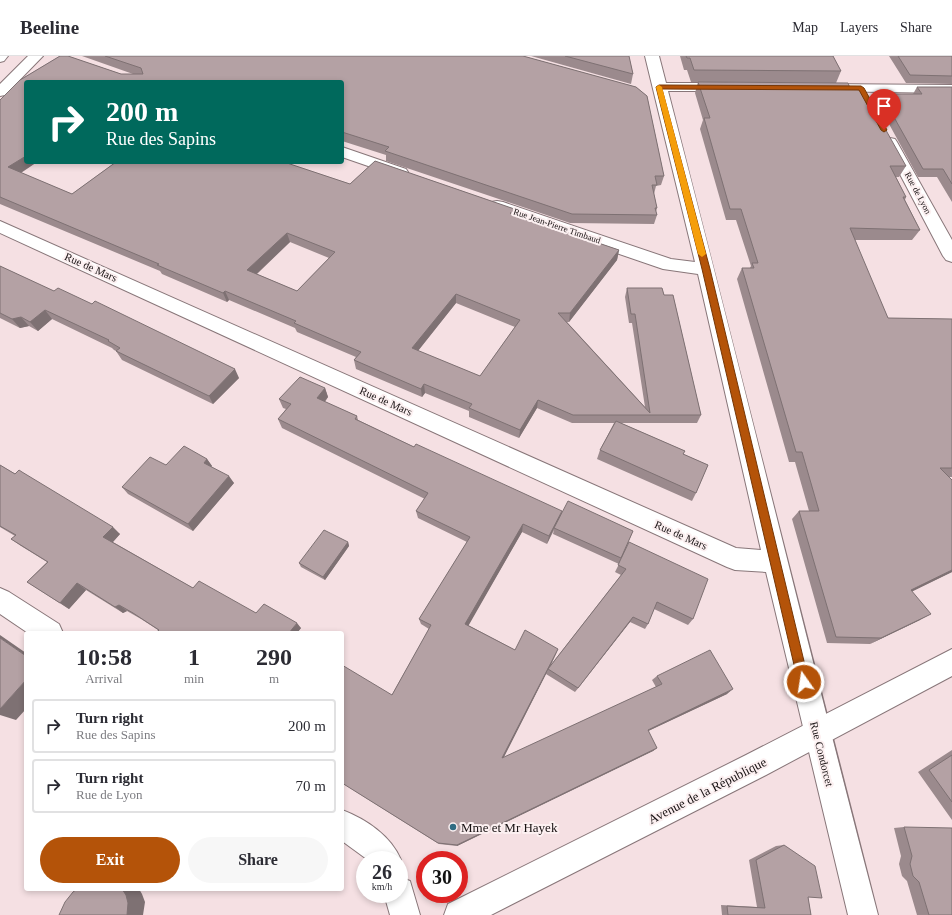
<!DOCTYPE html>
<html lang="en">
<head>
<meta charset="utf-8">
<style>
  body { margin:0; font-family:Georgia,serif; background:#f7f7f7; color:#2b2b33; height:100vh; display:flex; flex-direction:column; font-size:15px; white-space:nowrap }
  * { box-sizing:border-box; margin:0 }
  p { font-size:13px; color:#7c7c81 }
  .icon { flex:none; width:22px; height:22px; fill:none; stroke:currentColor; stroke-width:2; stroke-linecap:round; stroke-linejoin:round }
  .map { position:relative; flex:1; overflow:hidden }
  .sheet { position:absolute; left:24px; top:575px; width:320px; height:260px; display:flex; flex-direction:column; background:#fff; border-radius:4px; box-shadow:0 2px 6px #0003 }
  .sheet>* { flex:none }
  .hud { position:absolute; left:24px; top:24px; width:320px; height:84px; border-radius:4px; box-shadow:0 2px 6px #0003; background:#00695c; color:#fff; overflow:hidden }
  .speed { position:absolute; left:356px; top:795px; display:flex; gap:8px; font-size:20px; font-weight:700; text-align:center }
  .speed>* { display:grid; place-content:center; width:52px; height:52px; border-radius:50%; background:#fff; box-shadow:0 2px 6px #0003; line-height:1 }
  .speed small { font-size:10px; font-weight:400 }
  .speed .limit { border:6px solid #d22; background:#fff; color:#111 }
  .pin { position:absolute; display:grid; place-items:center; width:34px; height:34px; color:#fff; margin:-41px -17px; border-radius:50% 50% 50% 0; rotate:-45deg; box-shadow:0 0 4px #0007 }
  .pin .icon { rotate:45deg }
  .me { position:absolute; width:44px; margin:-22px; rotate:347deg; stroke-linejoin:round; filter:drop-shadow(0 0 3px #0008) }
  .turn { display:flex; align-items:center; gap:14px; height:84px; padding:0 16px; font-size:18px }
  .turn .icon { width:52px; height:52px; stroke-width:2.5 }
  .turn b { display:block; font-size:28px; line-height:34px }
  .eta { display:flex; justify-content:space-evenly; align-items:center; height:68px; text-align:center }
  .eta b { font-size:24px; font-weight:700; line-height:28px }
  .primary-button { display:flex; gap:8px; margin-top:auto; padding:8px 16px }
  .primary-button a { flex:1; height:46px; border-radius:24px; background:#b45309; color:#fff; font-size:16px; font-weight:700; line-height:46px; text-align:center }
  .primary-button a+a { background:#f7f7f7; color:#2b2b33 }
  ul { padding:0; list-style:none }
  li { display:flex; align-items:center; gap:12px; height:54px; margin:0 8px 6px; padding:0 8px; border:2px solid #e1e1e2; border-radius:4px }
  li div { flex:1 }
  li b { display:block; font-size:15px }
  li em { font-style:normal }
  header { display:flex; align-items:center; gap:24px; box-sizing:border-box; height:56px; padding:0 20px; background:#fff; border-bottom:1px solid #e1e1e2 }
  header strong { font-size:19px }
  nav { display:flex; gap:22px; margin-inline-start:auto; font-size:14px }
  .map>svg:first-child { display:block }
</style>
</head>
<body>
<header>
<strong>Beeline</strong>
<nav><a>Map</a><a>Layers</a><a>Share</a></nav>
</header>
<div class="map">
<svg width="952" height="859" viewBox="0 0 952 859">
  <rect width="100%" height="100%" fill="#f5e0e3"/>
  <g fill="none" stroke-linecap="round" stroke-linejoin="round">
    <defs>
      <path id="lane" d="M 0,0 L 8,0 L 4,5 L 0,6 Z"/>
      <path id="street" d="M 28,0 L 43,0 L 5,39 L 0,40 L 0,28 Z
        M 645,0 L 659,0 L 666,27 L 726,27 L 731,28 L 733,31 L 731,34 L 726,35 L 668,35 C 740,309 806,585 878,859 L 848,859 L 766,516 L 735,514 L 727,511 L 0,177 L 0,165 L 736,492 L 761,494 L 698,218 L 663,213 L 491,154 L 489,150 L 491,146 L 497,145 L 503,146 L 671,203 L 695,206 Z
        M 820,28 L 952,29 L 952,37 L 815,35 L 813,32 L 815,29 Z
        M 890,82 L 895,83 L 897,86 L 952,184 L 952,206 L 946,204 L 943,200 L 883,86 L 885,83 Z
        M 342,91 L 406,113 L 408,116 L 406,119 L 400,121 L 342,101 Z
        M 0,532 L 9,536 L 59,568 L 63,577 L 28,577 L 0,558 Z
        M 342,754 C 366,763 391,780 401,804 L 399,808 L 399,804 L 368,804 L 342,785 Z
        M 399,821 L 410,825 L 420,859 L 390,859 L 384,838 L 399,838 Z"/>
      <path id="secondary" d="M 952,593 L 952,620 L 766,719 L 491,859 L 444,859 L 448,848 L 746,699 Z"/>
    </defs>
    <!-- lane casing -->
    <use href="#lane" stroke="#887679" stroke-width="2"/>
    <!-- street casing -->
    <use href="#street" stroke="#887679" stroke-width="2"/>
    <!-- secondary casing -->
    <use href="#secondary" stroke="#887679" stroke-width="2"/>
    <!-- lane -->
    <use href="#lane" fill="#fff" fill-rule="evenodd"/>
    <!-- street -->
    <use href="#street" fill="#fff" fill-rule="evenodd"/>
    <!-- secondary -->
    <use href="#secondary" fill="#fff" fill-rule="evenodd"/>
  </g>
  <!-- wall -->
  <path fill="#9b8a8d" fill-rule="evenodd" d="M 60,0 L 68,0 L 121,18 L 133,18 L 82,0 L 523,0 L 636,31 L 647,40 L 664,120 L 661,129 L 656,130 L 654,138 L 657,152 L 656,156 L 657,159 L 654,168 L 570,167 L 386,105 L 386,99 L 342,85 L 342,26 L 26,26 L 26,106 L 37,106 L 21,117 L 72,138 L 116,106 L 291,106 L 289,108 L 350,128 L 375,105 L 526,157 L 526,162 L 619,194 L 617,204 L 569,266 L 567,266 L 645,351 L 632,267 L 629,267 L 625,241 L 627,232 L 662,232 L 664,239 L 673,239 L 701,359 L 697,367 L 621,367 L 685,395 L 683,398 L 708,409 L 696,437 L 692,445 L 597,403 L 600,394 L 614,367 L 572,367 L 537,352 L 519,382 L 469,361 L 469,355 L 425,337 L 422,341 L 356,313 L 354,304 L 356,301 L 297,276 L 295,272 L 229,244 L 227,246 L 162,218 L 160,215 L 0,148 L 0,44 L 20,24 ZM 290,186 L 329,202 L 297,235 L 257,218 ZM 456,247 L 515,271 L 480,320 L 418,295 Z
    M 531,0 L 629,0 L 633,18 L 631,28 Z
    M 680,0 L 833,0 L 841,15 L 836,27 L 715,26 L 850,32 L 906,110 L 899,121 L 896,121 L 906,141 L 905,144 L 920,174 L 912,184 L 854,184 L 888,262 L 952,263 L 952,421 L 950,421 L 952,516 L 912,535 L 920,564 L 870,588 L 827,587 L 792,463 L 799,455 L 809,455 L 795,406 L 789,406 L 737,223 L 742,212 L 750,212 L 751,210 L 736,164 L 726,164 L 700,73 L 703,64 L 695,37 L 698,26 L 691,26 L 687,14 L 684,14 Z
    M 889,0 L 952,0 L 952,28 L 906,27 Z
    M 917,31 L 952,31 L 952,146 L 937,121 L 918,121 L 877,46 L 881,38 L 913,38 Z
    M 0,210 L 239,322 L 213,348 L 122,304 L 116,295 L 114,294 L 112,292 L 52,263 L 38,275 L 29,270 L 20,272 L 0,262 Z
    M 325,332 L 328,341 L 325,346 L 357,360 L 358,364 L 560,461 L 633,475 L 620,506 L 693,563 L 688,569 L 654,553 L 648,568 L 645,573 L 630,566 L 575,636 L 546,618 L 503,702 L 656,631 L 652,624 L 657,620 L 727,638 L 648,675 L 657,692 L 653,695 L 457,790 L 439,788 L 342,727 L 429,573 L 421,568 L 419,563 L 467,486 L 418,462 L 416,455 L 425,443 L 282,372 L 278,363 L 286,353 L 283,352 L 279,343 ZM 554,474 L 553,478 L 619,508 L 615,516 L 621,519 L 550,610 L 558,593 L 515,594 L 468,569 L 522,476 L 547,488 Z
    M 207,403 L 212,410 L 211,411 L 234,427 L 193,475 L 128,438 L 122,431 L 166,409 Z
    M 0,409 L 120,478 L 113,486 L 193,532 L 256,557 L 301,572 L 297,577 L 156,577 L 158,574 L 141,563 L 127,555 L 123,557 L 86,534 L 69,553 L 27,526 L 47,506 L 21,490 L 11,483 L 15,480 L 0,471 Z
    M 348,486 L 349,490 L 325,524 L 301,511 L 299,507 Z
    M 952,694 L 952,764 L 918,716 Z
    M 904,771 L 952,859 L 917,859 L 907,825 L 902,820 L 899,808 L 901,800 L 894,772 Z
    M 784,789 L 808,841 L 811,859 L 722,859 L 721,849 L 757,851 L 749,804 L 776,790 Z"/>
  <!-- shaded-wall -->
  <path fill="#7e7173" d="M 26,100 L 26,106 L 37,106 L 14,121 L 8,111 Z
    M 287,177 L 290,186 L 251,223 L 247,214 Z
    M 619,194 L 617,204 L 569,266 L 570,257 Z
    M 225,235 L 229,244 L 227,246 L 223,237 Z
    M 456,238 L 456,247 L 413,301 L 412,292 Z
    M 45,254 L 52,263 L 38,275 L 30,266 Z
    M 21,261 L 29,270 L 20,272 L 12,263 Z
    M 235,313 L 239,322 L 213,348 L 209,340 Z
    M 424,328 L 425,337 L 422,341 L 421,333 Z
    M 325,332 L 328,341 L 320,351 L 317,342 Z
    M 538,344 L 537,352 L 519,382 L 520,374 Z
    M 207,403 L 212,410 L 208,414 L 204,407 Z
    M 229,420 L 234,427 L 193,475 L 188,468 Z
    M 562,455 L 560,462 L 554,472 L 547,488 L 549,480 Z
    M 523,468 L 522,476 L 466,574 L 465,568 Z
    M 113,471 L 120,478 L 111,488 L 103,481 Z
    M 348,486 L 349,490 L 325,524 L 323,521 Z
    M 952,514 L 952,516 L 901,541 L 911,534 Z
    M 77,527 L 86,534 L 69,553 L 60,547 Z
    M 119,549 L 127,555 L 123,557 L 115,551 Z
    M 931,558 L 920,564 L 870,588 L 881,582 Z
    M 633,561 L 630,566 L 575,636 L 578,632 Z
    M 297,567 L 301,572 L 297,577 L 289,577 Z
    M 0,579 L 26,597 L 26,600 L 0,582 Z
    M 558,593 L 556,598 L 549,613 L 548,613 L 546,618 L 502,705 L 502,702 Z
    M 26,624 L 26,653 L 16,664 L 0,659 L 0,653 Z
    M 733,633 L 727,638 L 644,677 L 648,674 Z
    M 657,692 L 653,695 L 457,790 L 457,789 Z
    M 122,833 L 139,833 L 142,838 L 145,846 L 143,859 L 127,859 Z"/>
  <!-- building -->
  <path fill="#b4a1a4" stroke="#7e7173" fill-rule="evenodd" d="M 60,0 L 68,0 L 121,18 L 143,18 L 141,12 L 105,0 L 523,0 L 636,31 L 647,40 L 664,120 L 655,120 L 657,129 L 652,129 L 657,152 L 655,152 L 657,159 L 572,158 L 385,95 L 389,91 L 342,76 L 342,26 L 26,26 L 26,100 L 8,111 L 72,138 L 116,106 L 284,106 L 350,128 L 375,105 L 526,157 L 510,157 L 619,194 L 570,257 L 558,257 L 650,357 L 635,258 L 631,258 L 627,232 L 662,232 L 664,239 L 673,239 L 701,359 L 573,359 L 538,344 L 520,374 L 469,352 L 472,348 L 424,328 L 421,333 L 354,304 L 361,296 L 294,267 L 296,265 L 225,235 L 223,237 L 157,209 L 159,208 L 0,141 L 0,44 L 20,24 ZM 287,177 L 335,196 L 297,235 L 247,214 ZM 456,238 L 520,264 L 480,320 L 412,292 Z
    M 565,0 L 629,0 L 633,18 Z
    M 686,0 L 833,0 L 841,15 L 694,14 L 690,2 L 687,2 Z
    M 898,0 L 952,0 L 952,20 L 910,19 Z
    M 698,26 L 848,27 L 850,32 L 864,35 L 906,110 L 890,110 L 906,141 L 903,141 L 920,174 L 850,172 L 888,262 L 952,263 L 952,412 L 940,412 L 952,424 L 952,514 L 911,534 L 931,558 L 881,582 L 836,581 L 799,455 L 819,455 L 802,396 L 796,396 L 742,212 L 754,212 L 752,207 L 758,207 L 741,153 L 730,153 L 704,62 L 710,62 Z
    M 917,31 L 952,31 L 952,128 L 943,113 L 923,113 L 881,38 L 922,38 Z
    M 0,210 L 54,235 L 58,232 L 92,248 L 95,245 L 235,313 L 209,340 L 116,295 L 120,292 L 108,285 L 109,284 L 45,254 L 30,266 L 21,261 L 12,263 L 0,257 Z
    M 300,321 L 325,332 L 317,342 L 357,360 L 355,363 L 414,391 L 416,388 L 562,455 L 549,480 L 523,468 L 465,568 L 515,594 L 525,574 L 558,593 L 502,702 L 662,628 L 657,620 L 710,594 L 733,633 L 648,674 L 657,692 L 457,789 L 438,787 L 342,727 L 342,609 L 392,639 L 431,569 L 419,563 L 470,481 L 416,455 L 428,437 L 278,363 L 291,348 L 279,343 Z
    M 616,365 L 685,395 L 683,398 L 708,409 L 696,437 L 600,394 Z
    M 184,390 L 207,403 L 204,407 L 229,420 L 188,468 L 122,431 L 150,401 L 166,409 Z
    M 0,409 L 15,418 L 19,414 L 22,416 L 113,471 L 103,481 L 193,532 L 199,525 L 256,557 L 264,548 L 297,567 L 289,577 L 156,577 L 159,574 L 133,557 L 119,549 L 115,551 L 77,527 L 60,547 L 27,526 L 48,506 L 11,483 L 16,479 L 0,470 Z
    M 568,445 L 633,475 L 621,502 L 554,472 Z
    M 324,474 L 348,486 L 323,521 L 299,507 Z
    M 629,486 L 708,523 L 693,563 L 657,546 L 648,568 L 633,561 L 578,632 L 548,613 L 626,513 L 618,509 Z
    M 0,582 L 26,600 L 26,624 L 0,653 Z
    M 952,699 L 952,746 L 929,714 Z
    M 904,771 L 952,772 L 952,859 L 929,859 L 919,826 L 913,820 L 910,808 L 912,800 Z
    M 784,789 L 815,810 L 822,842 L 808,841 L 811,859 L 728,859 L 727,850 L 765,852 L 756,804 Z
    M 77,833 L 122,833 L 126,839 L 128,847 L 127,859 L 59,859 L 65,846 L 73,836 Z"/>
  <!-- route -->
  <path fill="#b45309" stroke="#753606" d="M 659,29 L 861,30 L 864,32 L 887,74 L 884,76 L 881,74 L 859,34 L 662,33 L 710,213 L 809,626 L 808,630 L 804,631 L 800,630 L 798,626 L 702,213 L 656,31 Z"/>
  <!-- slow -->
  <path fill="#f59e0b" d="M 659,29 L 662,31 L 706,198 L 702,201 L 698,198 L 656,31 Z"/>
  <!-- markers -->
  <circle fill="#306c83" stroke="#fcf0f1" stroke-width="1.5" cx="453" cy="771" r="4"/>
  <g text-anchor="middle" stroke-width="4" stroke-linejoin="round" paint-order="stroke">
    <!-- far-street labels -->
    <g font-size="9" fill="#171112" stroke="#fcf0f1">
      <text transform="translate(918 137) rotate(62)" y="3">Rue de Lyon</text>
      <text transform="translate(557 170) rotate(19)" y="3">Rue Jean-Pierre Timbaud</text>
    </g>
    <!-- street labels -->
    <g font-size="11" fill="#171112" stroke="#fcf0f1">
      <text transform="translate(91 211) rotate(24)" y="4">Rue de Mars</text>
      <text transform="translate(386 345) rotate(24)" y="4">Rue de Mars</text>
      <text transform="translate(681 479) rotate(24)" y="4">Rue de Mars</text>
      <text transform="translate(822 698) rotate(76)" y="4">Rue Condorcet</text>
    </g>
    <!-- near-street labels -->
    <g font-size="13" fill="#171112" stroke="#fcf0f1">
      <text transform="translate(707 734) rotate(-27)" y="5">Avenue de la République</text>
    </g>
    <!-- near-poi labels -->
    <g font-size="13" fill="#171112" stroke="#fcf0f1" text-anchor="start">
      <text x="461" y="776">Mme et Mr Hayek</text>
    </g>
  </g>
</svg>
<div class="speed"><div>26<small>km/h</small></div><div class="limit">30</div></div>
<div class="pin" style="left:884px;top:74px;background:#d93025"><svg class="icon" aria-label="arrive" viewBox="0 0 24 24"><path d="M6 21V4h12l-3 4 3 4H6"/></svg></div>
<svg class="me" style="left:804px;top:626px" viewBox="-20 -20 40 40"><circle r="17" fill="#b45309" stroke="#fff" stroke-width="3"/><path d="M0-11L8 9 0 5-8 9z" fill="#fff"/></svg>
<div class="hud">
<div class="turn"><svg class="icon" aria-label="right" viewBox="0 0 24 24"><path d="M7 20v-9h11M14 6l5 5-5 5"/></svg><div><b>200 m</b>Rue des Sapins</div></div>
</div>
<section class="sheet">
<div class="eta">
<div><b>10:58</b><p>Arrival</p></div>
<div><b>1</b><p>min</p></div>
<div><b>290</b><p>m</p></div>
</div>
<ul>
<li><svg class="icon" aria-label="right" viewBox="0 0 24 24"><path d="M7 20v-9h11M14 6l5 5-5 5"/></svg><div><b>Turn right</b><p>Rue des Sapins</p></div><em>200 m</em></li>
<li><svg class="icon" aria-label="right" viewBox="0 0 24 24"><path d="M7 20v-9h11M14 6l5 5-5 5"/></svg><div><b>Turn right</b><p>Rue de Lyon</p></div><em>70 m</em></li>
</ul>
<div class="primary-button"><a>Exit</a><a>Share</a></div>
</section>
</div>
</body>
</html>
